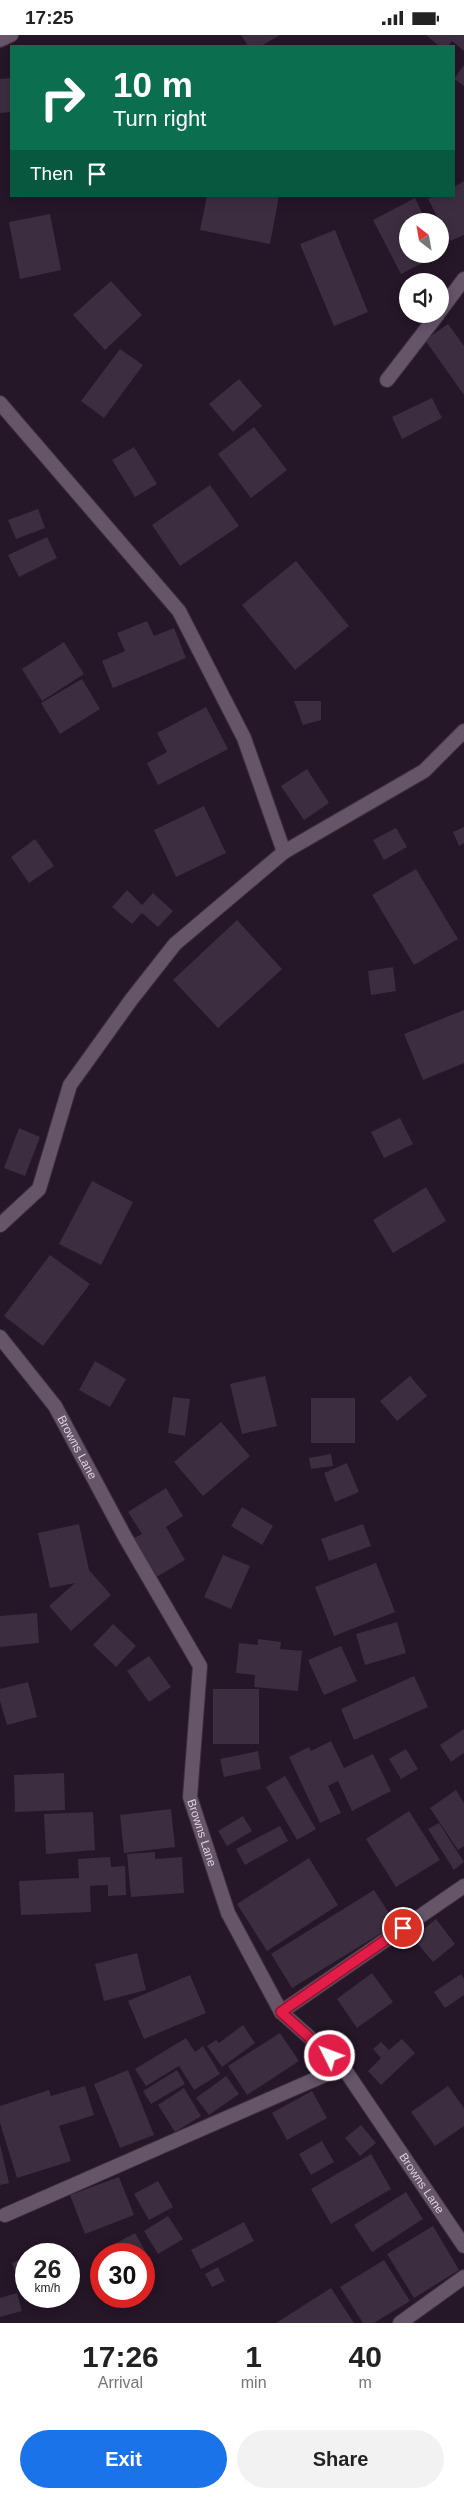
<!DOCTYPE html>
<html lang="en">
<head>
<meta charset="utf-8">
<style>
  body { margin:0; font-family:Helvetica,sans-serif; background:#f2f2f2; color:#222; height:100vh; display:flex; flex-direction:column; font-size:19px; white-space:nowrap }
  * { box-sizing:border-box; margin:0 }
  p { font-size:16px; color:#767676 }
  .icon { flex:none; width:28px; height:28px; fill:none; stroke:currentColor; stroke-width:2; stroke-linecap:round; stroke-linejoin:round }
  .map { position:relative; height:2288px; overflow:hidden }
  .side { display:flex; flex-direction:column; background:#fff; flex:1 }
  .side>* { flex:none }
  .hud { position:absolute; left:10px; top:10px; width:445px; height:152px; border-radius:0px; box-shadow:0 2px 12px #0003; background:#0b6e4f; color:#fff; overflow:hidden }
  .needle { width:32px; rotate:329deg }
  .buttons { position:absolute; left:399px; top:178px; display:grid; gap:10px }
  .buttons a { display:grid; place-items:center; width:50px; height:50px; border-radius:50%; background:#fff; box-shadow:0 2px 12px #0003; font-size:25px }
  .speed { position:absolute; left:15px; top:2208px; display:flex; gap:10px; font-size:25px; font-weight:700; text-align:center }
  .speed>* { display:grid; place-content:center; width:65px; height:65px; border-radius:50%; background:#fff; box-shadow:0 2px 12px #0003; line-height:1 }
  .speed small { font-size:12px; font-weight:400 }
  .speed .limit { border:8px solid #d22; background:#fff; color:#111 }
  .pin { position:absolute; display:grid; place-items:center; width:42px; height:42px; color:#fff; margin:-21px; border:2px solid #fff; border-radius:50%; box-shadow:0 1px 5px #0007 }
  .me { position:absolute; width:55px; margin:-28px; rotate:312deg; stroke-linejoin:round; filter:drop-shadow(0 0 4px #0008) }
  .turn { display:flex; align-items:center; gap:18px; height:105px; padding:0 20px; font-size:22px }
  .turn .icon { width:65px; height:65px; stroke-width:2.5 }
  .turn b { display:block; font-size:35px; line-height:42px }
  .then { display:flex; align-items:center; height:48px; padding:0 20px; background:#0003; gap:10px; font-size:19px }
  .eta { display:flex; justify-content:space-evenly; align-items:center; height:85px; text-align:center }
  .eta b { font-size:30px; font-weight:700; line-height:35px }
  .cta { display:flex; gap:10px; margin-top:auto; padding:10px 20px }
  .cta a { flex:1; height:58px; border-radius:30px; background:#1a73e8; color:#fff; font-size:20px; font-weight:700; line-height:58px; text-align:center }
  .cta a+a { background:#f2f2f2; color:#222 }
  .status { display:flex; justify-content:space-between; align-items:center; height:35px; padding:0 25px; background:#fff; direction:ltr }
  .status svg { height:14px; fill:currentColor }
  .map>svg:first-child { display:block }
</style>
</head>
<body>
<div class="status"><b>17:25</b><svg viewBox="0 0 49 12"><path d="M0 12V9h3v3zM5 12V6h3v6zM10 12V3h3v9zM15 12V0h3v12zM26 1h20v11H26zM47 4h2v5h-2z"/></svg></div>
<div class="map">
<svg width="464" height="2288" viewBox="0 0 464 2288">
  <rect width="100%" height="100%" fill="#251628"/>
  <!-- building -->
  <path fill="#3d2d40" d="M 241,0 L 280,0 L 261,11 L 248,11 Z
    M 426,0 L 464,0 L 464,16 L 452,6 L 448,11 L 439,11 Z
    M 464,30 L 464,51 L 454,44 Z
    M 11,43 L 11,77 L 0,78 L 0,44 Z
    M 464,146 L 464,200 L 450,206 L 428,164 L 434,161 L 454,161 L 454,152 Z
    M 207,161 L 279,161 L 270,209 L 200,195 Z
    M 415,163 L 426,186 L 408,186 L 408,219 L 440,219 L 440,213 L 442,218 L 401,239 L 373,185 Z
    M 50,179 L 61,235 L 20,244 L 9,187 Z
    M 335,195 L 368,277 L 334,291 L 300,209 Z
    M 111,246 L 142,280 L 105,315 L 73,280 Z
    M 448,289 L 464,311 L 464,360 L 425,305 Z
    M 120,314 L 143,330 L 104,383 L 81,366 Z
    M 239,344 L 262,371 L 233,397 L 209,369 Z
    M 432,363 L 442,383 L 402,404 L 392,382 Z
    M 254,392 L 287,435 L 251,463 L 218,419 Z
    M 134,412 L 157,449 L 135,462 L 112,425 Z
    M 210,450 L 239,491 L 180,531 L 152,490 Z
    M 38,474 L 45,493 L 16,504 L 8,485 Z
    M 47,502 L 57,523 L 19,542 L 8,520 Z
    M 296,526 L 349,591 L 295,635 L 242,570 Z
    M 147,586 L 154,601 L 174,593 L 186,623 L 113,653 L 102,626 L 125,616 L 117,598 Z
    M 64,607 L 84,639 L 42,666 L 22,634 Z
    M 82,644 L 100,674 L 60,699 L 41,668 Z
    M 294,666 L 321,666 L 321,685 L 303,690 Z
    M 206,672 L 228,714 L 158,750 L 147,728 L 167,717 L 157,698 Z
    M 307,734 L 329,768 L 304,785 L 281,751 Z
    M 204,771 L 226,818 L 176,842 L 154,795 Z
    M 464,792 L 464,808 L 459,811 L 453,797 Z
    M 396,793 L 407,812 L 384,825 L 373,805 Z
    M 35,804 L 54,831 L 29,848 L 11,822 Z
    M 416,834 L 458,904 L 414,930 L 372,860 Z
    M 127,855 L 142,870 L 153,858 L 173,876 L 158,892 L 142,878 L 132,889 L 112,872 Z
    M 237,885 L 282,934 L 218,993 L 173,945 Z
    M 393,932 L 396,956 L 371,960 L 368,936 Z
    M 464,975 L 464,1028 L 423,1045 L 404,999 Z
    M 400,1083 L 413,1109 L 384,1123 L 371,1097 Z
    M 19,1093 L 40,1102 L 25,1141 L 4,1133 Z
    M 92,1146 L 133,1167 L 101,1230 L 59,1209 Z
    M 426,1152 L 446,1186 L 393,1218 L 373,1185 Z
    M 50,1220 L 90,1249 L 43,1311 L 4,1281 Z
    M 95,1326 L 126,1344 L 110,1372 L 79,1355 Z
    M 265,1341 L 277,1391 L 242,1399 L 230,1349 Z
    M 410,1341 L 427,1361 L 397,1386 L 380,1366 Z
    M 173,1362 L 190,1364 L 185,1401 L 168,1398 Z
    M 311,1363 L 355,1363 L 355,1408 L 311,1408 Z
    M 221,1387 L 250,1421 L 203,1461 L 174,1427 Z
    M 331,1419 L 333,1431 L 311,1434 L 309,1423 Z
    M 347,1428 L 359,1457 L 335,1467 L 324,1438 Z
    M 166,1453 L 183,1481 L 166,1492 L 185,1525 L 153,1544 L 130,1505 L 142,1499 L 128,1477 Z
    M 242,1472 L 273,1491 L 262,1510 L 231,1491 Z
    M 79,1489 L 89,1535 L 111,1560 L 71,1596 L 49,1571 L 75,1548 L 50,1553 L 38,1498 Z
    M 363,1489 L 371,1511 L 329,1526 L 321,1504 Z
    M 223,1520 L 250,1531 L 231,1574 L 204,1562 Z
    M 376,1528 L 395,1577 L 334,1601 L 315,1552 Z
    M 37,1578 L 39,1608 L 0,1612 L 0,1581 Z
    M 397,1587 L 406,1618 L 365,1630 L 356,1599 Z
    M 113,1589 L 136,1611 L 116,1632 L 93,1610 Z
    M 258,1604 L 281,1607 L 280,1614 L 302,1616 L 298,1656 L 254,1652 L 255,1640 L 236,1638 L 239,1608 L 258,1610 Z
    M 341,1611 L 357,1646 L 324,1660 L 308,1625 Z
    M 149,1621 L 171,1652 L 149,1667 L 127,1636 Z
    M 414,1641 L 428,1672 L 354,1705 L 341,1674 Z
    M 28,1647 L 37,1682 L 7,1690 L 0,1666 L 0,1654 Z
    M 213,1654 L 259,1654 L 259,1709 L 213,1709 Z
    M 464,1694 L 464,1718 L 451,1727 L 440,1710 Z
    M 331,1706 L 344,1733 L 373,1719 L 391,1756 L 352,1776 L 338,1746 L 328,1751 L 341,1778 L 320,1788 L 289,1722 L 309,1712 L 311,1716 Z
    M 406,1714 L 418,1734 L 401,1744 L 389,1724 Z
    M 258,1716 L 261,1734 L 224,1742 L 220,1724 Z
    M 64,1738 L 65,1775 L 15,1777 L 14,1740 Z
    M 285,1741 L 316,1794 L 297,1805 L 266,1752 Z
    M 456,1755 L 464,1768 L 464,1811 L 458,1815 L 430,1773 Z
    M 171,1774 L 175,1812 L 124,1818 L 120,1780 Z
    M 409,1776 L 440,1825 L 396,1852 L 366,1804 Z
    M 93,1777 L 95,1815 L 46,1819 L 44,1779 Z
    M 243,1781 L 252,1796 L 227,1811 L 218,1796 Z
    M 439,1788 L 464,1827 L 454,1835 L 428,1794 Z
    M 280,1791 L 288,1806 L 245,1830 L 236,1814 Z
    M 155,1817 L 155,1824 L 182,1822 L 184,1858 L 131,1862 L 127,1819 Z
    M 110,1822 L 111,1832 L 125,1831 L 126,1860 L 108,1861 L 108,1850 L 90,1851 L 91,1877 L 21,1880 L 19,1846 L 79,1843 L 78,1824 Z
    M 309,1823 L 338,1870 L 267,1916 L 237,1869 Z
    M 374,1855 L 396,1889 L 292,1953 L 271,1919 Z
    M 436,1884 L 455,1909 L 433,1927 L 413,1903 Z
    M 137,1918 L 146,1955 L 104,1966 L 95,1929 Z
    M 372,1938 L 393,1967 L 357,1993 L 337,1964 Z
    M 461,1939 L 464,1944 L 464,1960 L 445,1973 L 434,1957 Z
    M 190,1940 L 206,1978 L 144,2004 L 128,1966 Z
    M 243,1990 L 255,2008 L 222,2032 L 207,2011 L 216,2005 L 219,2008 Z
    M 280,1998 L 299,2026 L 247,2060 L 228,2031 Z
    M 186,2003 L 195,2017 L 203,2011 L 220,2039 L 194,2055 L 179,2031 L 146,2051 L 135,2034 Z
    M 402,2004 L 415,2018 L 381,2050 L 368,2036 L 381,2023 L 373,2014 L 381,2007 L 389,2015 Z
    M 128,2035 L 154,2100 L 120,2113 L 94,2049 Z
    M 177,2035 L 185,2049 L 151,2069 L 143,2056 Z
    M 226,2041 L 239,2059 L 209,2080 L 196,2063 Z
    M 85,2051 L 94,2080 L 59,2091 L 71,2126 L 17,2143 L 0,2088 L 0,2071 L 49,2055 L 51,2061 Z
    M 448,2051 L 464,2073 L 464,2091 L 435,2111 L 411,2077 Z
    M 184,2053 L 201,2081 L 175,2097 L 158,2070 Z
    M 312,2056 L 327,2083 L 287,2105 L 272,2078 Z
    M 361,2090 L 376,2108 L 360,2121 L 345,2103 Z
    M 322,2106 L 334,2127 L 311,2140 L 299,2119 Z
    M 0,2109 L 9,2148 L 0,2150 Z
    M 371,2119 L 391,2154 L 331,2189 L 311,2154 Z
    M 119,2142 L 134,2180 L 85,2199 L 70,2160 Z
    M 158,2146 L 173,2172 L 149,2185 L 134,2159 Z
    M 406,2157 L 423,2184 L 372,2217 L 354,2190 Z
    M 168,2181 L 183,2204 L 158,2219 L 144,2196 Z
    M 244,2187 L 254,2206 L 201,2234 L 191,2215 Z
    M 433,2191 L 459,2235 L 414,2263 L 387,2219 Z
    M 135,2198 L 151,2226 L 144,2230 L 144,2219 L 115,2219 L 111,2211 Z
    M 26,2222 L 26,2261 L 34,2261 L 26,2266 L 12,2228 Z
    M 384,2225 L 410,2266 L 374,2288 L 363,2288 L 340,2252 Z
    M 218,2232 L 225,2246 L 212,2252 L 205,2239 Z
    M 331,2253 L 354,2288 L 276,2288 Z
    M 17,2258 L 22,2276 L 0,2282 L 0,2263 Z"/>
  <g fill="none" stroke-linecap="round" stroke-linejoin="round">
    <defs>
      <g id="minor">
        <path d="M 0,5 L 11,0"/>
        <path d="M 440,276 L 464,244"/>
        <path d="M 387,345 L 438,279"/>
        <path d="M 0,368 L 179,576 L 244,703 L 284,817"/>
        <path d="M 0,1190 L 39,1154 L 70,1050 L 131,965 L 175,909 L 284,817 L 424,736 L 464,696"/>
        <path id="s1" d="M 0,1302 L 55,1371 L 125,1502 L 200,1631 L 190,1762 L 228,1878 L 281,1977 L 343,2032 L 464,2211"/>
        <path d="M 281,1977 L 464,1851"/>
        <path d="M 5,2180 L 343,2032"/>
        <path d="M 400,2288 L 464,2242"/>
      </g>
    </defs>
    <!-- minor casing -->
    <use href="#minor" stroke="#3b303d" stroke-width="16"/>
    <!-- minor -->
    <use href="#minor" stroke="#665469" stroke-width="14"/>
  </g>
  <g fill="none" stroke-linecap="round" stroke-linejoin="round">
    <defs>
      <path id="route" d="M 330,2021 L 281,1977 L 403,1893"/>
    </defs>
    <!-- route casing -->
    <use href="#route" stroke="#92132f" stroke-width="12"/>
    <!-- route -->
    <use href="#route" stroke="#e11d48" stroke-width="9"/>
  </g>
  <g text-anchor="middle" stroke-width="4.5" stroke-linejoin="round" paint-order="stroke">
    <!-- street labels -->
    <g font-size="12" fill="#dbd1dd" stroke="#1b0d1e">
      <text dy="4" stroke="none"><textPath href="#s1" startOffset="135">Browns Lane</textPath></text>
      <text dy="4" stroke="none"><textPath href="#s1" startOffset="555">Browns Lane</textPath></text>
      <text dy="4" stroke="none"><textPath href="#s1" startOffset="975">Browns Lane</textPath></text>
    </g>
  </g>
</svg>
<div class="buttons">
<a><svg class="needle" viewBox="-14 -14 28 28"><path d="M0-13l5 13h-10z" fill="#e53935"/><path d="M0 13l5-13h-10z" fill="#767676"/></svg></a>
<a><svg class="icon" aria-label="sound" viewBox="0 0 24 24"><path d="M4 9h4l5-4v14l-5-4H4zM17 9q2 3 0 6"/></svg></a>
</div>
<div class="speed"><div>26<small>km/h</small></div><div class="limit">30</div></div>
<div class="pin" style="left:403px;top:1893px;background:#d93025"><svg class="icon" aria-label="arrive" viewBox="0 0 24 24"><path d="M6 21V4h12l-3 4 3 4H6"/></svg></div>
<svg class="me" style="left:330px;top:2021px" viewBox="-20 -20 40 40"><circle r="17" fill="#e11d48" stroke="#fff" stroke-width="3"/><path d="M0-11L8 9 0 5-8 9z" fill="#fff"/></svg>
<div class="hud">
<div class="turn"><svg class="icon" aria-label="right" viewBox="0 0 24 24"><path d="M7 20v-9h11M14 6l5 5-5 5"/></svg><div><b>10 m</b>Turn right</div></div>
<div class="then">Then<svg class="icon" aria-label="arrive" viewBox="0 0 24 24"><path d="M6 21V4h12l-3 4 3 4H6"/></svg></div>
</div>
</div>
<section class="side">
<div class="eta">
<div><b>17:26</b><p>Arrival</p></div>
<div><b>1</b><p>min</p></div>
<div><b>40</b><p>m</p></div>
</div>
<div class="cta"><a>Exit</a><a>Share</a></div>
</section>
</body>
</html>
